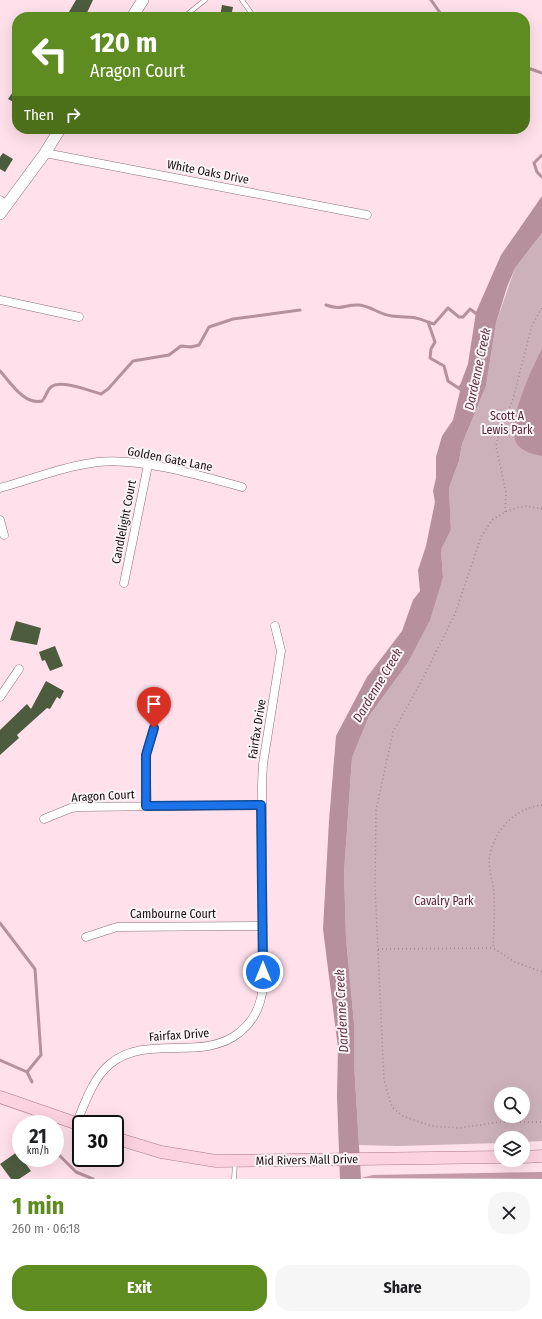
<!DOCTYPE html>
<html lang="en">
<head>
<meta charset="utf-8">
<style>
  body { margin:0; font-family:"Fira Sans Condensed",sans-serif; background:#f6f6f6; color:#202124; height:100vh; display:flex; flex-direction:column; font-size:15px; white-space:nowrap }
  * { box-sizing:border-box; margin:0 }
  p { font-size:13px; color:#757577 }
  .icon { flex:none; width:22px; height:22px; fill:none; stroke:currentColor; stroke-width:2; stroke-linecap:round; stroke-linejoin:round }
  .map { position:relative; height:1179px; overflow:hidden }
  .panel { display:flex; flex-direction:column; background:#fff; flex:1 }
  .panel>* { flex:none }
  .guide { position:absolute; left:12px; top:12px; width:518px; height:122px; border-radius:16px; box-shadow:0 4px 16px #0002; background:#5e8c20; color:#fff; overflow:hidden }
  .controls { position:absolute; left:494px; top:1087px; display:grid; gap:8px }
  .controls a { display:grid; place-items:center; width:36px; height:36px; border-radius:50%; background:#fff; box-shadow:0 4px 16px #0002; font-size:20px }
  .speed { position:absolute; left:12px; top:1115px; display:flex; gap:8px; font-size:20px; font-weight:700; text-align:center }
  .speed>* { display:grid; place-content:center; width:52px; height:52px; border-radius:50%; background:#fff; box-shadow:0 4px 16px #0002; line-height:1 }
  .speed small { font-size:10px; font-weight:400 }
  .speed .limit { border:2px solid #111; border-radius:6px; background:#fff; color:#111 }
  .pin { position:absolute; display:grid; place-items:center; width:34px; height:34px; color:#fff; margin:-41px -17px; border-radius:50% 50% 50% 0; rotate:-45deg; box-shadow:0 0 4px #0007 }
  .pin .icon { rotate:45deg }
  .me { position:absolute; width:44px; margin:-22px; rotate:0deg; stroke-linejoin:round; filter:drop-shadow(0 0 3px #0008) }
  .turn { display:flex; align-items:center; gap:14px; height:84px; padding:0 12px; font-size:18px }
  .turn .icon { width:52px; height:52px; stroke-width:2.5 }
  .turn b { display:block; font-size:28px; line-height:34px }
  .then { display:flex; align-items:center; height:38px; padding:0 12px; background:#0003; gap:8px; font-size:15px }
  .round { display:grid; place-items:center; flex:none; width:42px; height:42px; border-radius:16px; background:#f6f6f6 }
  .overview { display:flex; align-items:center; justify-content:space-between; height:68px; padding:0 12px }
  h1 { font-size:24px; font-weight:700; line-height:30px; color:#5e8c20 }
  .action { display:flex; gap:8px; margin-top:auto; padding:8px 12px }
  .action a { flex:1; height:46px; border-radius:16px; background:#5e8c20; color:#fff; font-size:16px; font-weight:700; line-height:46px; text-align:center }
  .action a+a { background:#f6f6f6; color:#202124 }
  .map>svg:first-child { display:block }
</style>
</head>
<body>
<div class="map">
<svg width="542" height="1179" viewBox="0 0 542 1179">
  <rect width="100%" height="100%" fill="#ffe0eb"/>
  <!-- green -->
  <path fill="#ccb1ba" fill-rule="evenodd" d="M 542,233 L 542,1141 L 523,1142 L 523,1138 L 501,1138 L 501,1143 L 397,1146 L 359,1145 L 354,1062 L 354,1023 L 346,938 L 344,873 L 352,758 L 369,716 L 407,664 L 443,577 L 441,550 L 451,530 L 449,488 L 459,461 L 462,444 L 486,386 L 496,323 L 515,268 ZM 501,1094 L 523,1094 L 523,1116 L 501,1116 Z"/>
  <!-- forest -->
  <path fill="#c29ba9" d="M 542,1172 L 542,1179 L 361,1178 L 373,1175 Z"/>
  <!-- water -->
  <path fill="#b6909d" d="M 542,196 L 542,233 L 515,268 L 507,287 L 496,323 L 486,386 L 462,444 L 459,461 L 449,488 L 451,530 L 441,550 L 443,577 L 430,620 L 407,664 L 369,716 L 352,758 L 344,873 L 346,938 L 354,1023 L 354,1062 L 361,1179 L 340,1179 L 337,1097 L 338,1048 L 323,929 L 329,821 L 336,736 L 367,677 L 402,631 L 413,600 L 420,591 L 418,570 L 426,546 L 435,502 L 433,491 L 436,478 L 436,457 L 442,436 L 453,420 L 460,391 L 458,386 L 460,385 L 468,364 L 476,312 L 501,255 Z
    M 542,349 L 542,456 C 533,454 523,452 517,444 C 505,424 532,368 542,349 Z"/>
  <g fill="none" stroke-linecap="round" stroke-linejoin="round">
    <!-- stream -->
    <path stroke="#b6909d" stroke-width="3" d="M 431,0 L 443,17
      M 525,70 L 531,69 L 542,73
      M 542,155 L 534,163 L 537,172 L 542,177
      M 326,305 C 343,311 345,304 359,305 C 371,306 380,315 392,316 C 407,318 412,315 428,322 L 435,342 L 431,349 L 430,358 L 444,366 L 448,381 L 460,389
      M 428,322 L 434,324 L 448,308 L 459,317 L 463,317 L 470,309 L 478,315
      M 0,371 C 11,383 24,405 42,401 C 46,397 47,390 51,387 C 61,379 90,391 101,394 L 108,389 L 133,361 L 169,355 L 181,346 L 191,347 L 199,345 L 209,327 L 233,319 L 300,310
      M 0,923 L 35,969 L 41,1055 L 27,1072
      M 0,1060 L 27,1072 L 32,1082
      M 55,1151 L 76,1172 L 93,1179"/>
  </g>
  <!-- building -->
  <path fill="#4d5c3f" d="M 76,0 L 93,0 L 85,17 L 66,17 Z
    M 222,5 L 233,7 L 231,17 L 220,17 Z
    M 17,86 L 17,104 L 8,99 Z
    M 3,153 L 13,159 L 5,172 L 0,169 L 0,157 Z
    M 16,621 L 41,628 L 37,645 L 10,640 Z
    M 55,646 L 63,666 L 50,671 L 45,660 L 42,661 L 39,652 Z
    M 46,681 L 64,691 L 60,699 L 57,697 L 50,709 L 47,708 L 17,735 L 19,738 L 0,755 L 0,730 L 27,704 L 31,709 Z
    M 17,1152 L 31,1171 L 19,1179 L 11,1179 L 0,1164 Z"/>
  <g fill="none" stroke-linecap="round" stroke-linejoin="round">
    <defs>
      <path id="lane" d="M 242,0 L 254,17
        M 185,16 L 205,0
        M 234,1179 L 235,1162"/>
      <path id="street" d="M 45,153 L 367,215
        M 0,200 L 7,205
        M 0,300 L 79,317
        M 0,488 C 32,479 65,466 98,462 C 138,457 202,476 242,487
        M 0,520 L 4,535
        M 124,583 L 148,465
        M 0,697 L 19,669
        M 147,806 L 146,755 L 154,728
        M 44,819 L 71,808 L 80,807 L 261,805
        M 86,937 L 117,927 L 263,926
        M 76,1124 C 85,1103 93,1078 110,1064 C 147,1033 203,1063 240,1032 C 254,1021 261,1005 263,987 L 262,784 L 263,764 L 281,651 L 275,626"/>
      <path id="secondary" d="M 132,17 L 143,0
        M 0,214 L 45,153 L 60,129"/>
      <path id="primary" d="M 0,1097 L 81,1125
        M 115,1138 L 161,1152 L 216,1161 L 501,1157
        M 523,1157 L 542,1156"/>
    </defs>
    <!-- lane casing -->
    <use href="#lane" stroke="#896f78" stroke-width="5"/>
    <!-- street casing -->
    <use href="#street" stroke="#896f78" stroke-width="9"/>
    <!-- secondary casing -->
    <use href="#secondary" stroke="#896f78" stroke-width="12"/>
    <!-- primary casing -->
    <use href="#primary" stroke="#ac798b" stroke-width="13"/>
    <!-- path -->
    <path stroke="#9f8890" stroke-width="1.5" stroke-dasharray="1 3" stroke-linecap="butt" d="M 542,509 L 527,506 L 516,508 L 505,512 L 492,520 L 481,537 L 455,614 L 421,682 L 393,732 L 376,810 L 375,887 L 384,1080 L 392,1107 L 403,1116 L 431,1126 L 459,1128 L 500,1122 L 542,1122
      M 505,512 L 506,493 L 496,446 L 499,433 L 513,399 L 532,325 L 542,308
      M 542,805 C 516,808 496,828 490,854 C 487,865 493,882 494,893 C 495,912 494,930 493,948 L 515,962 L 542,972
      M 378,949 L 493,948"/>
    <!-- lane -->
    <use href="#lane" stroke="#fff" stroke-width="4"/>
    <!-- street -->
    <use href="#street" stroke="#fff" stroke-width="8"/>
    <!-- secondary -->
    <use href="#secondary" stroke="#fff" stroke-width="11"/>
    <!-- primary -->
    <use href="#primary" stroke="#fcd1e0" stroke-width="12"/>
  </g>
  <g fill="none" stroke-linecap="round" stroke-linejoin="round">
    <defs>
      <path id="route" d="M 154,728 L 146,755 L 146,806 L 261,805 L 263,972"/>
    </defs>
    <!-- route casing -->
    <use href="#route" stroke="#114b97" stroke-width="10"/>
    <!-- route -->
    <use href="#route" stroke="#1a73e8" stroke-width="7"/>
  </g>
  <g text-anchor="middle" stroke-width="4" stroke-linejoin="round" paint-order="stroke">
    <!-- street labels -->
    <g font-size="12" fill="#1a1013" stroke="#fbf5f7">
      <text transform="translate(208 172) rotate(11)" y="4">White Oaks Drive</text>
      <text transform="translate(170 459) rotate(11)" y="4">Golden Gate Lane</text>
      <text transform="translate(124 522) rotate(-79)" y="4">Candlelight Court</text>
      <text transform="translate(257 729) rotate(-81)" y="4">Fairfax Drive</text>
      <text transform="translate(103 796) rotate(-3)" y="4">Aragon Court</text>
      <text x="173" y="918">Cambourne Court</text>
      <text transform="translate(179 1035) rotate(-4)" y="4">Fairfax Drive</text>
      <text transform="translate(307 1160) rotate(-1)" y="4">Mid Rivers Mall Drive</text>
    </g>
    <!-- park labels -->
    <g font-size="12" fill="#5a273d" stroke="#fbf5f7">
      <text x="507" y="420">Scott A<tspan x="507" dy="14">Lewis Park</tspan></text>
      <text x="444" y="905">Cavalry Park</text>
    </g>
    <!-- water labels -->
    <g font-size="13" font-style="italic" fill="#643046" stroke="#fbf5f7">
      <text transform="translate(477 369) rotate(-78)" y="5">Dardenne Creek</text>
      <text transform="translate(377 685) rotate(-59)" y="5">Dardenne Creek</text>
      <text transform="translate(341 1011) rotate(-93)" y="5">Dardenne Creek</text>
    </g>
  </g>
</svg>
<div class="controls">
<a><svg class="icon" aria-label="search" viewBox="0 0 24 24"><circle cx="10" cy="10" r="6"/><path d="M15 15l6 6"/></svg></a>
<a><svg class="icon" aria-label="layers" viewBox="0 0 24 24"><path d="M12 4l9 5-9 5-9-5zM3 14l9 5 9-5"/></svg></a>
</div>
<div class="speed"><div>21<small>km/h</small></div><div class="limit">30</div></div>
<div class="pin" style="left:154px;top:728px;background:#d93025"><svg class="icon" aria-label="arrive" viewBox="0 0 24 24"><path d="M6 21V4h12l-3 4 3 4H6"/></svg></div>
<svg class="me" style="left:263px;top:972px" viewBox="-20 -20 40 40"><circle r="17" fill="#1a73e8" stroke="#fff" stroke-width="3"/><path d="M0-11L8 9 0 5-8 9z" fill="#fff"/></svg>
<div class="guide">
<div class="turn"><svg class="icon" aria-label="left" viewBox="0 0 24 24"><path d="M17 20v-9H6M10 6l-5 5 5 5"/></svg><div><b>120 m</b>Aragon Court</div></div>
<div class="then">Then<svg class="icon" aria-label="right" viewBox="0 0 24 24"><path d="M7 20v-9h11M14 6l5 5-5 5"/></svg></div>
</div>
</div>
<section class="panel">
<div class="overview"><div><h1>1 min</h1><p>260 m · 06:18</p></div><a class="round"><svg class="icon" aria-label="close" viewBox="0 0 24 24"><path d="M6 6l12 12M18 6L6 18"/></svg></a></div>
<div class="action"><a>Exit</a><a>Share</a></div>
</section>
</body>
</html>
